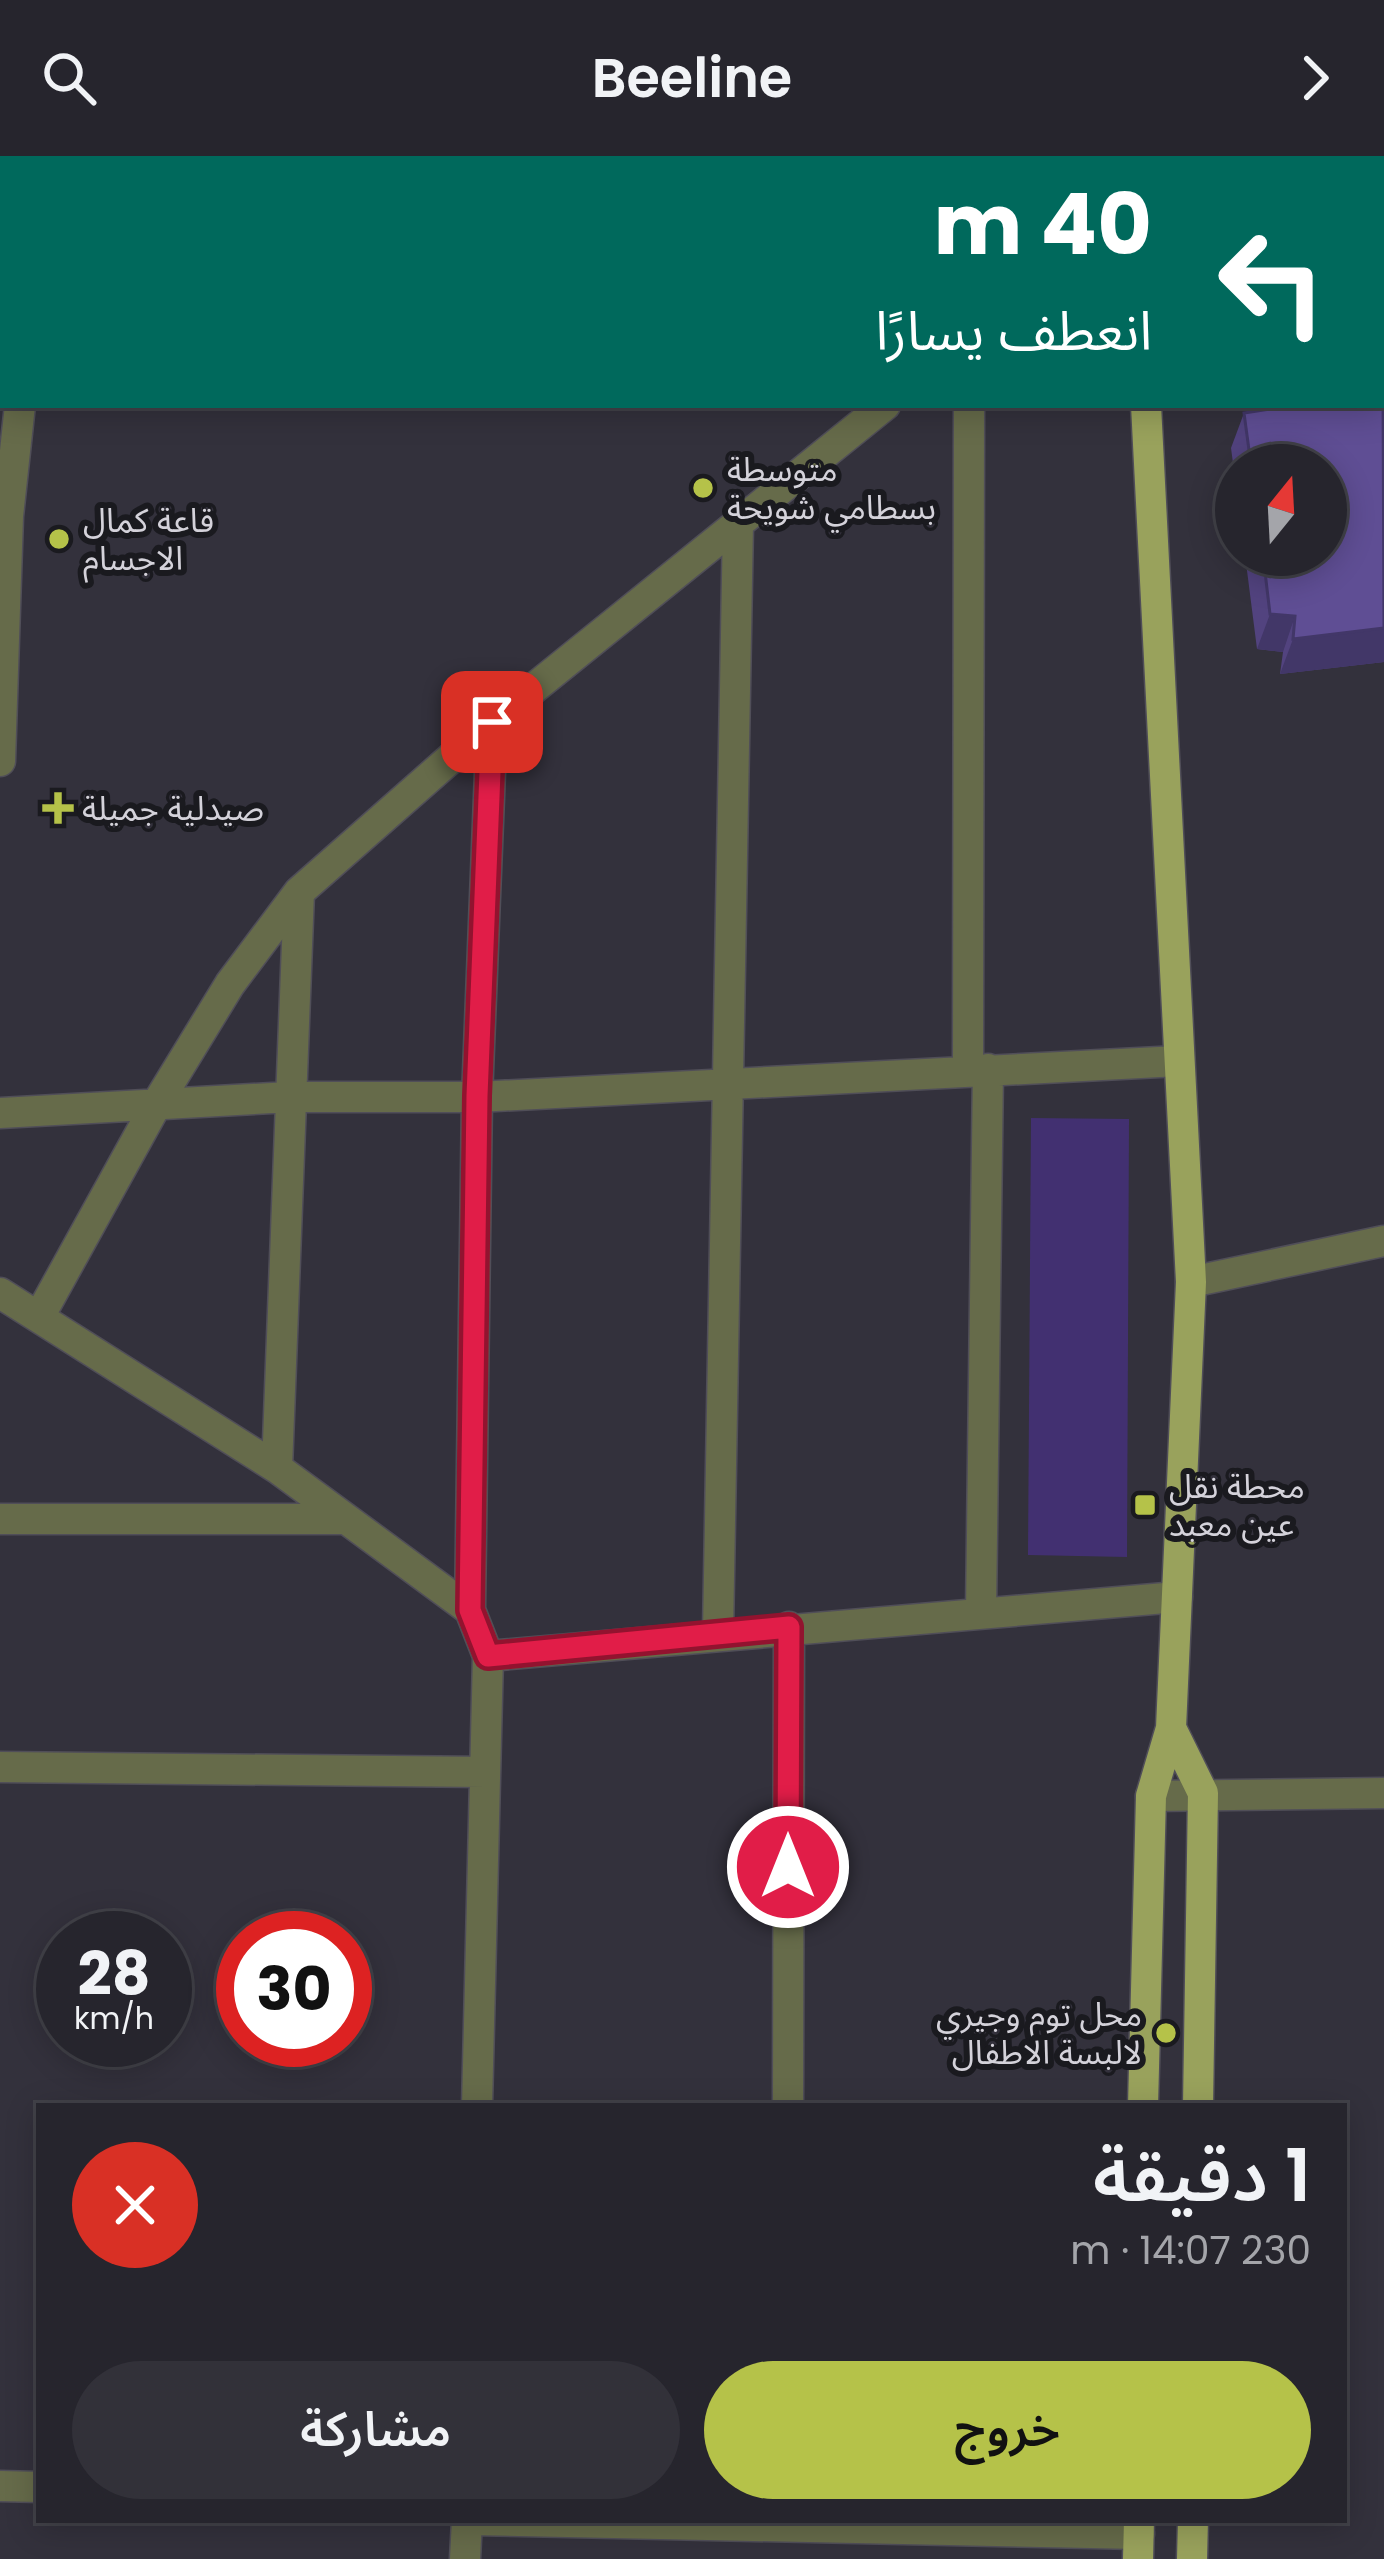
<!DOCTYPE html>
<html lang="ar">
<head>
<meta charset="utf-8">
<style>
  body { margin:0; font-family:Poppins,"Noto Sans Arabic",sans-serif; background:#323139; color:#f1f3f6; direction:rtl; height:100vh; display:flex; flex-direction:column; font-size:45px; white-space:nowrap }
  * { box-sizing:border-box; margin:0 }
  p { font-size:39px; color:#a4a5aa }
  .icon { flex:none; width:66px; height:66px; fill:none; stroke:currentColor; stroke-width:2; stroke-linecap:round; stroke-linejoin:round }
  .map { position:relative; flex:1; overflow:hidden; direction:ltr }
  .side { position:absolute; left:36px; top:1947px; width:1311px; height:420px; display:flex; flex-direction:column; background:#26252d; border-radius:0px; box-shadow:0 6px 30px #0003,0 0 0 3px #424249; direction:rtl }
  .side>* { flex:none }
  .guide { position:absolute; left:0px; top:0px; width:1386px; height:252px; box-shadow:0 6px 30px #0003,0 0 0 3px #424249; direction:rtl; background:#00695c; color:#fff; overflow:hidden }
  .needle { width:78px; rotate:18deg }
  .buttons { position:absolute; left:1215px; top:288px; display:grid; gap:24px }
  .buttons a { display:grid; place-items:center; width:132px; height:132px; border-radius:50%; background:#26252d; box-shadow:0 6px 30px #0003,0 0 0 3px #424249; font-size:60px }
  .speed { position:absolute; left:36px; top:1755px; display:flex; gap:24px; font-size:60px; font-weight:700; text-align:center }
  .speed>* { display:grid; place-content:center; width:156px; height:156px; border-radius:50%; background:#26252d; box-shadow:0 6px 30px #0003,0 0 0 3px #424249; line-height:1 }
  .speed small { font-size:30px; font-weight:400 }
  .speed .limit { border:18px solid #d22; background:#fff; color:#111 }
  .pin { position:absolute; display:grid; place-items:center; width:102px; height:102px; color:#fff; margin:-51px; border-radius:24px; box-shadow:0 6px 18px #0006 }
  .me { position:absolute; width:132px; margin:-66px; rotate:0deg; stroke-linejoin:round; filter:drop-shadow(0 0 9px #0008) }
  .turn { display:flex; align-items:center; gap:42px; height:252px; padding:0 36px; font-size:54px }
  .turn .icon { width:156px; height:156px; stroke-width:2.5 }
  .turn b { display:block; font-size:84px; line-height:102px }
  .round { display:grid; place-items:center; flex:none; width:126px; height:126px; border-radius:63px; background:#323139 }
  .headline { display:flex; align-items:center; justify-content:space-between; height:204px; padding:0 36px }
  h1 { font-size:72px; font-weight:600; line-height:90px }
  .button { display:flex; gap:24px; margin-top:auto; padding:24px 36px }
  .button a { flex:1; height:138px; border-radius:72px; background:#b5c249; color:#111; font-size:48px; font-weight:600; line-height:138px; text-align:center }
  .button a+a { background:#323139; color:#f1f3f6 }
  header { display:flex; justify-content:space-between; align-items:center; height:156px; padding:0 36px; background:#26252d; font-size:54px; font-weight:600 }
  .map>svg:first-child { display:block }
</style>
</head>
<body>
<header><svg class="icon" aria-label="forward" viewBox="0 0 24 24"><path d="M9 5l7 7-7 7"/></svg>Beeline<svg class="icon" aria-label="search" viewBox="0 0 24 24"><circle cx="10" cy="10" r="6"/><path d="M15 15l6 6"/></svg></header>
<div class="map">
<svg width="1384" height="2403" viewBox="0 0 1384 2403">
  <rect width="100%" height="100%" fill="#33313c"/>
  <!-- green -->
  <path fill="#423071" d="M 1031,962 L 1129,963 L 1127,1401 L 1028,1399 Z"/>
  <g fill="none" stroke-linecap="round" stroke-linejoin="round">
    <defs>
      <path id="minor" d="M 48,3 L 49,0
        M 1383,186 L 1384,185
        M 0,605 L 8,360 L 20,249
        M 968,912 L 969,249
        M 0,957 L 290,941 L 477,941 L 1179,905
        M 1191,1126 L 1384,1085
        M 0,1137 L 277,1312 L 470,1454 L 488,1500 L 477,1950
        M 39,1161 L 156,949 L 230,828 L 299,736 L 492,566 L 885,249
        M 277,1312 L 299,736
        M 0,1363 L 346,1363
        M 470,1454 L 477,941 L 492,566
        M 981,1456 L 988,913
        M 718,1476 L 738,367
        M 488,1500 L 1177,1441
        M 0,1611 L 485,1616
        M 1151,1640 L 1384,1637
        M 788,1950 L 789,1471
        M 0,2330 L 39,2331
        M 471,2364 L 1139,2378
        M 465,2403 L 467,2364"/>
      <path id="major" d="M 1111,0 L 1111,3
        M 1171,1572 L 1203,1637 L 1198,1950
        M 1143,1950 L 1151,1640 L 1171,1572 L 1191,1126 L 1146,249
        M 1138,2403 L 1139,2364
        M 1192,2403 L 1193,2364"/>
    </defs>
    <!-- minor casing -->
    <use href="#minor" stroke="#504e58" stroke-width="33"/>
    <!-- major casing -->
    <use href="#major" stroke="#504e58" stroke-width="33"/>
    <!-- minor -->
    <use href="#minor" stroke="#666b4a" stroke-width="30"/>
    <!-- major -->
    <use href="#major" stroke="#99a25c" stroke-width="30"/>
  </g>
  <!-- wall -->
  <path fill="#52437f" d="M 1259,249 L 1383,249 L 1384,506 L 1280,518 L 1283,496 L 1257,493 L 1245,399 L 1326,399 L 1326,309 L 1236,309 L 1236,330 L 1231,292 L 1244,257 L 1257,255 Z"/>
  <!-- shaded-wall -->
  <path fill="#423768" d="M 1270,458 L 1295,460 L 1283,496 L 1257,493 Z
    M 1384,472 L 1384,506 L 1280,518 L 1293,483 Z"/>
  <!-- building -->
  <path fill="#5f4e94" stroke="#423768" stroke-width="3" d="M 1383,233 L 1384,472 L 1293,483 L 1295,460 L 1270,458 L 1263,399 L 1326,399 L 1326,309 L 1251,309 L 1244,257 L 1271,253 L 1270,249 L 1383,249 Z"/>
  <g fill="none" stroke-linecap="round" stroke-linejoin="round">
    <defs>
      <path id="route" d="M 492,566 L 477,940 L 470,1454 L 488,1500 L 789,1471 L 788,1711"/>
    </defs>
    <!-- route casing -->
    <use href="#route" stroke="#92132f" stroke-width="30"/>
    <!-- route -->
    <use href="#route" stroke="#e11d48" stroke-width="21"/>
  </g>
  <!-- markers -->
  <g fill="#b5c249" stroke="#1a1a1f" stroke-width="4.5">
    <circle cx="703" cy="332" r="12"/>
    <circle cx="59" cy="383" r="12"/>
    <path d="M52 634h12v12h12v12h-12v12h-12v-12h-12v-12h12z"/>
    <rect x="1133" y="1337" width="24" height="24" rx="6"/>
    <circle cx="1166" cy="1877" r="12"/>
  </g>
  <g text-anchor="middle" stroke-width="12" stroke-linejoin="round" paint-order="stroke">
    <!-- poi labels -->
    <g font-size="33" fill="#d4d2da" stroke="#1a1a1f" text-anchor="start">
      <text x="727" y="325">متوسطة<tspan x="727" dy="38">بسطامي شويحة</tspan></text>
      <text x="83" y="376">قاعة كمال<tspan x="83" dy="38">الاجسام</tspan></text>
      <text x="82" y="664">صيدلية جميلة</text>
      <text x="1169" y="1342">محطة نقل<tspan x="1169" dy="38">عين معبد</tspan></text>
      <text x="1142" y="1870" text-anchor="end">محل توم وجيري<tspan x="1142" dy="38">لالبسة الاطفال</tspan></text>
    </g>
  </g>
</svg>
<div class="buttons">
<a><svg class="needle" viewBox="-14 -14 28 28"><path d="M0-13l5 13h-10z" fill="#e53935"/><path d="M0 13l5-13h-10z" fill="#a4a5aa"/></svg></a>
</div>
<div class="speed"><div>28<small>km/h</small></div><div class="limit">30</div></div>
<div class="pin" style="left:492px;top:566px;background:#d93025"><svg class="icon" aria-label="arrive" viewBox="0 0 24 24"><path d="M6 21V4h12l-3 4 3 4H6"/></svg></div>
<svg class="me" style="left:788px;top:1711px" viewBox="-20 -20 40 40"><circle r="17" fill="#e11d48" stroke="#fff" stroke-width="3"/><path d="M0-11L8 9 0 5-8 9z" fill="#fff"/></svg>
<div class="guide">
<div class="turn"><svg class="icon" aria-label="left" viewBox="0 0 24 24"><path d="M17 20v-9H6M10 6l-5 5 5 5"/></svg><div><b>40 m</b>انعطف يسارًا</div></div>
</div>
<section class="side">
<div class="headline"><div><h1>1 دقيقة</h1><p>230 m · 14:07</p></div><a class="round" style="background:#d93025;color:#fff"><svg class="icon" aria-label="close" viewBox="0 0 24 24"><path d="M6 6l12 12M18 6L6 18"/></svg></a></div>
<div class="button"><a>خروج</a><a>مشاركة</a></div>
</section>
</div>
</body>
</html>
